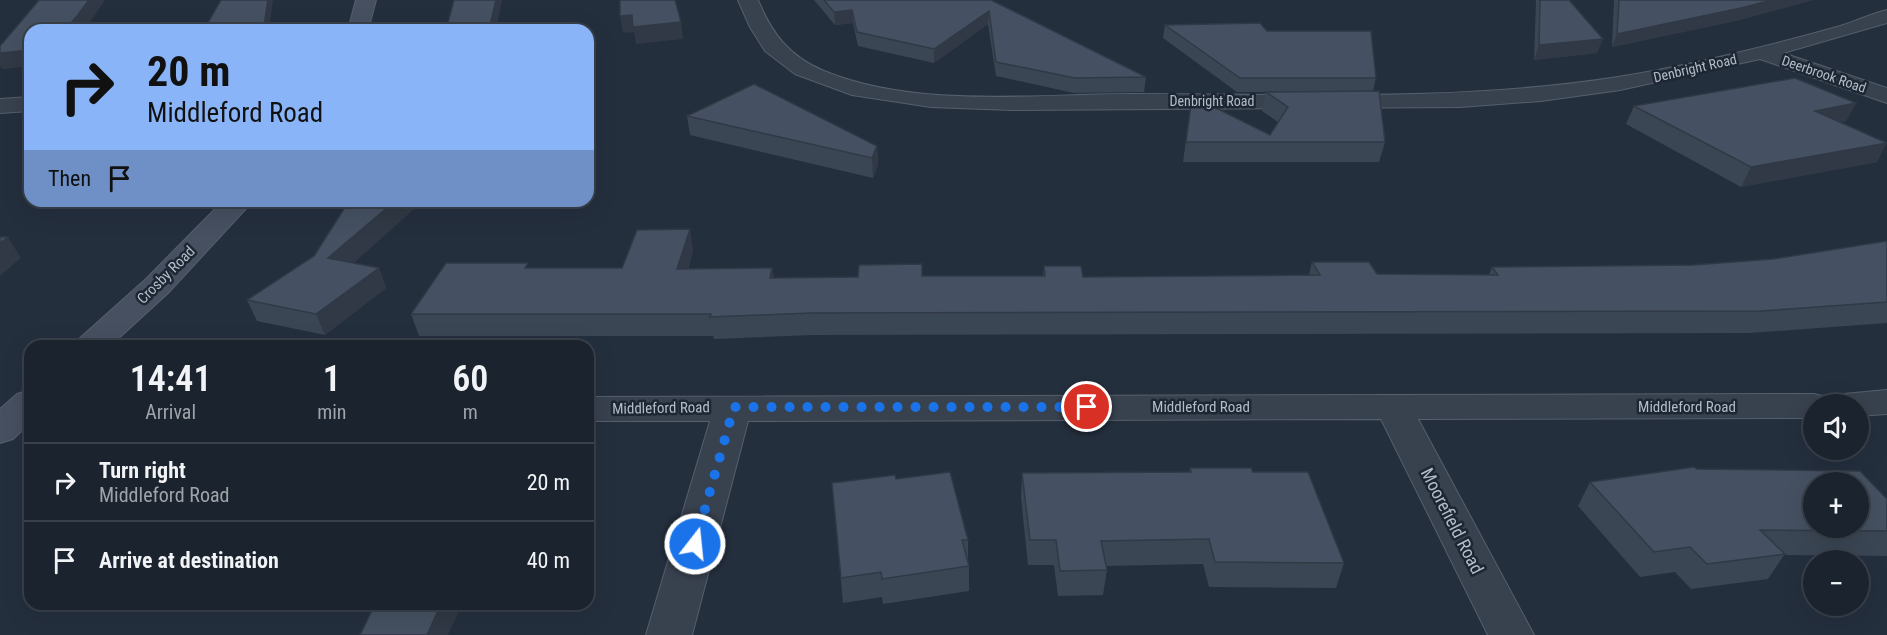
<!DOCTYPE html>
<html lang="en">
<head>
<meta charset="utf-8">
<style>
  body { margin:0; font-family:"Roboto Condensed",sans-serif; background:#242b36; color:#f1f3f6; height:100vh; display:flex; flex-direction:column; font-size:22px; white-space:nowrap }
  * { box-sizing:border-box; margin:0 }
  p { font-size:20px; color:#a0a4aa }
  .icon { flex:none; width:33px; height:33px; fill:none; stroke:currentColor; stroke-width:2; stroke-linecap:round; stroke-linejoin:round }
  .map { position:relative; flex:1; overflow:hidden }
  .panel { position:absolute; left:24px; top:340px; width:570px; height:270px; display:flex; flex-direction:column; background:#1b232e; border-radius:18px; box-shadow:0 6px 24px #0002,0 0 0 2px #39404a }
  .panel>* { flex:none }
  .hud { position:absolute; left:24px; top:24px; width:570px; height:183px; border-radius:18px; box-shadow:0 6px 24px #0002,0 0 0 2px #39404a; background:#8ab4f8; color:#111; overflow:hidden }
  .controls { position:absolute; left:1803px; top:394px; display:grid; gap:12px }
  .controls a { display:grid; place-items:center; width:66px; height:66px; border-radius:50%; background:#1b232e; box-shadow:0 6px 24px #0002,0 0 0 2px #39404a; font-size:30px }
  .pin { position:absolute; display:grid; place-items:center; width:51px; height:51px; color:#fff; margin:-26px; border:3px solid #fff; border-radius:50%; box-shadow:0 2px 6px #0007 }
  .me { position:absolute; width:66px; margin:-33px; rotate:16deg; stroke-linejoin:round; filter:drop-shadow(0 0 4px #0008) }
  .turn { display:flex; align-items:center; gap:21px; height:126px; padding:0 24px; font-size:27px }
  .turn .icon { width:78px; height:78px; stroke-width:2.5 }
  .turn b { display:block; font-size:42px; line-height:51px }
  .then { display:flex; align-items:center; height:57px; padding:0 24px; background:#0003; gap:12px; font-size:22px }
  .eta { display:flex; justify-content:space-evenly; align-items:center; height:102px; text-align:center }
  .eta b { font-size:36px; font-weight:600; line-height:42px }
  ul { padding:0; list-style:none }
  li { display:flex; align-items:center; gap:18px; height:78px; padding:0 24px; border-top:2px solid #39404a }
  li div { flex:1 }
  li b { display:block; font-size:22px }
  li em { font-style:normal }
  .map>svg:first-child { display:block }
</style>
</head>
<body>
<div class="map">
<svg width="1887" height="635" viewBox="0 0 1887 635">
  <rect width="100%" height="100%" fill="#242f3e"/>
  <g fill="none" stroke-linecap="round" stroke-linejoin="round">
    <defs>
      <path id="minor" d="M 738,0 L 758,0 C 772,34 789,56 824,71 C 917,109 1035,94 1134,94 C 1296,94 1457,102 1618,77 C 1692,65 1765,47 1837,27 C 1854,22 1870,14 1887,10 L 1887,23 L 1783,53 L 1887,88 L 1887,103 L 1760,59 L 1620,90 L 1541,101 L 1460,107 L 1013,110 L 931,107 L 852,95 L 795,74 L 765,51 L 750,27 Z
        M 30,97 L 30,111 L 0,113 L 0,99 Z
        M 1887,390 L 1887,414 L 1858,416 L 1858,405 L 1814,405 L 1814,418 L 1418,419 L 1534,635 L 1488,635 L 1381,419 L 748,421 L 692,635 L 646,635 L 710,421 L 588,421 L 588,397 L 1814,394 L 1822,396 Z"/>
      <path id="secondary" d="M 356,0 L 376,0 L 368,30 L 348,30 Z
        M 223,201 L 253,201 L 168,293 L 110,346 L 74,346 L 79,339 L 146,279 Z
        M 30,390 L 30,423 L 13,439 L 0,443 L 0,409 L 17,394 Z"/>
    </defs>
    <!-- minor casing -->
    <use href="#minor" stroke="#565f6c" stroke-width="2"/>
    <!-- secondary casing -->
    <use href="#secondary" stroke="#565f6c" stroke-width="2"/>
    <!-- minor -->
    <use href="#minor" fill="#38414e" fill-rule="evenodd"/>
    <!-- secondary -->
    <use href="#secondary" fill="#465061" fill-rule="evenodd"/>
  </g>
  <!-- wall -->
  <path fill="#3b4654" d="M 814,0 L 991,0 L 1146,77 L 1144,92 L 1074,93 L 996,76 L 988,24 L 934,63 L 858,46 L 853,23 L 835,25 Z
    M 1536,0 L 1569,0 L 1597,53 L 1534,60 Z
    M 1614,0 L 1813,0 L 1735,21 L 1612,47 Z
    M 1165,25 L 1267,31 L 1376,78 L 1373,91 L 1385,142 L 1379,162 L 1183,162 L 1192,96 L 1270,135 L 1278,122 L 1262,111 L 1265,92 L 1237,92 L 1163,38 Z
    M 1856,103 L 1846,121 L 1840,122 L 1877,162 L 1741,187 L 1626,124 L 1634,106 Z
    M 687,116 L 877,146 L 878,165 L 873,178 L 690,135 Z
    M 1887,241 L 1887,323 L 1749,333 L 813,335 L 714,339 L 713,336 L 419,336 L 411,314 L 529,268 L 622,268 L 693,250 L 688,269 L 772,268 L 774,278 L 858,277 L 922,264 L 922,276 L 1043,276 L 1044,266 L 1083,277 L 1309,275 L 1312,262 L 1377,274 L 1489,275 L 1492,267 L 1693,265 L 1773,259 Z
    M 314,256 L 379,268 L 386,288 L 325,335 L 257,321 L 247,300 Z
    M 1190,468 L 1253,472 L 1344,563 L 1336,588 L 1209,587 L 1203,564 L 1106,566 L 1107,570 L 1103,595 L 1058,596 L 1054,565 L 1028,565 L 1021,498 L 1022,473 L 1189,472 Z
    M 1697,469 L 1887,499 L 1887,556 L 1784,555 L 1768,579 L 1691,589 L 1675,572 L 1640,577 L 1578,506 L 1590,482 Z
    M 896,479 L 968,540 L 968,561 L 969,566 L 969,591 L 883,604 L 882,597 L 843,603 L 832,483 Z"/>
  <!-- shaded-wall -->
  <path fill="#303945" d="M 89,0 L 105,0 L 85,30 L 65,30 Z
    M 268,0 L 273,0 L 269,30 L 254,30 Z
    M 496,0 L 502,0 L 496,30 L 489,30 Z
    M 1772,0 L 1813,0 L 1735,21 L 1612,47 L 1617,34 Z
    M 852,10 L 853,23 L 835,25 L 834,12 Z
    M 989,11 L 988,24 L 934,63 L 934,49 Z
    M 632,15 L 681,22 L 683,39 L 636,44 L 634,32 L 623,33 L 620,16 Z
    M 1603,39 L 1597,53 L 1534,60 L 1539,45 Z
    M 30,50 L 30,66 L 2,69 L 0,65 L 0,53 Z
    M 1856,103 L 1846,121 L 1805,130 L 1815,111 Z
    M 1887,143 L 1877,162 L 1741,187 L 1751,167 Z
    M 877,146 L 878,165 L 873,178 L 872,158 Z
    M 395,201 L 423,201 L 336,279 L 328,258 Z
    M 690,229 L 693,250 L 681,290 L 677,269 Z
    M 8,237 L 21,258 L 0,276 L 0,243 Z
    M 379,268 L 386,288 L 325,335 L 316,314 Z
    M 772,268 L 775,289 L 770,278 Z
    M 441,604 L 462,604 L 448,635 L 427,635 Z"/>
  <!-- building -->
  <path fill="#455162" stroke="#303945" stroke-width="1.5" fill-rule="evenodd" d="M 39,0 L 89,0 L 77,16 L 65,30 L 30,30 L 30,50 L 0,53 L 0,46 Z
    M 221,0 L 268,0 L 264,26 L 254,30 L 204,30 Z
    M 454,0 L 496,0 L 489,30 L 446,30 Z
    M 620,0 L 675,0 L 681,22 L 633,27 L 632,15 L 620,16 Z
    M 824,0 L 991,0 L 1146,77 L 1075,78 L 996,62 L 989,11 L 934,49 L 857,32 L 852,10 L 834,12 Z
    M 1540,0 L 1569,0 L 1603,39 L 1539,45 Z
    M 1619,0 L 1772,0 L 1741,8 L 1617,34 Z
    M 1260,23 L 1267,31 L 1371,31 L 1376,78 L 1240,78 L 1165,25 Z
    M 1795,78 L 1856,103 L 1815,111 L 1887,143 L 1751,167 L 1634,106 Z
    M 754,84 L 877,146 L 872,158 L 687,116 Z
    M 1379,91 L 1385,142 L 1186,142 L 1192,96 L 1270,135 L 1288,107 L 1266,92 Z
    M 349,201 L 395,201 L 328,258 L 379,268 L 316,314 L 247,300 L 314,256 Z
    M 690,229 L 677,269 L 772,268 L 770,278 L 858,277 L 859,265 L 922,264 L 922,276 L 1045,276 L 1044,266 L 1081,266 L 1083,277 L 1320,275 L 1312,262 L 1369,262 L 1377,274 L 1498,275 L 1492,267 L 1693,265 L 1773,259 L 1887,241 L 1887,302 L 1761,311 L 811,313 L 710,317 L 711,314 L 411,314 L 446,263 L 528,263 L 525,268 L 622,268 L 637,230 Z
    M 0,237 L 8,237 L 0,243 Z
    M 1694,467 L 1697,469 L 1860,471 L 1887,499 L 1887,531 L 1760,530 L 1785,554 L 1707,564 L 1690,547 L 1654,552 L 1590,482 ZM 1814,483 L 1858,483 L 1858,528 L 1814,528 Z
    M 1190,468 L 1251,468 L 1253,472 L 1308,472 L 1344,563 L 1215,562 L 1209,539 L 1101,541 L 1107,570 L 1060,571 L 1056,540 L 1030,540 L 1022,473 L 1191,472 Z
    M 950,472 L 968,540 L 962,540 L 969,566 L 882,579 L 881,572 L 841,578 L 832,483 L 895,475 L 896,479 Z
    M 375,604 L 441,604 L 427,635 L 360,635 Z"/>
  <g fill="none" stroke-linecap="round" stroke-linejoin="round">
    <!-- route -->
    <path stroke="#1a73e8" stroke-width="10" stroke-dasharray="0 18" d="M 695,544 L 734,407 L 1087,407"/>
  </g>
  <g text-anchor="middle" stroke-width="5" stroke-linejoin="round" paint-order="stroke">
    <!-- far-street labels -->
    <g font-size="14" fill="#b4bcc9" stroke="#1d2633">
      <text transform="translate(1695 68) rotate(-13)" y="5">Denbright Road</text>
      <text transform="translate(1824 74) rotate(19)" y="5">Deerbrook Road</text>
      <text x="1212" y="106">Denbright Road</text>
    </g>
    <!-- street labels -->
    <g font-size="15" fill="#b4bcc9" stroke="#1d2633">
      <text transform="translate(166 275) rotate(-45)" y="5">Crosby Road</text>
      <text x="1201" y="412">Middleford Road</text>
      <text x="1687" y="412">Middleford Road</text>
      <text transform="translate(661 408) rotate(-1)" y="5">Middleford Road</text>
    </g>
    <!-- near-street labels -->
    <g font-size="18" fill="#b4bcc9" stroke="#1d2633">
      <text transform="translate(1452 521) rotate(63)" y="6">Moorefield Road</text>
    </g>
  </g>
</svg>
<div class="controls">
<a><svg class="icon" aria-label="sound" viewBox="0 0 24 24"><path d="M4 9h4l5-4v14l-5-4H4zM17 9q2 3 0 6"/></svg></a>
<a>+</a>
<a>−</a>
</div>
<div class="pin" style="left:1087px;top:407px;background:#d93025"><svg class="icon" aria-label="arrive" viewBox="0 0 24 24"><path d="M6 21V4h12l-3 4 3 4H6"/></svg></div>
<svg class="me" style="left:695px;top:544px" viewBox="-20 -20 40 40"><circle r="17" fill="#1a73e8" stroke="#fff" stroke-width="3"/><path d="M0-11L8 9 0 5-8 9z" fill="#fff"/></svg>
<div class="hud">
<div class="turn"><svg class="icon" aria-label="right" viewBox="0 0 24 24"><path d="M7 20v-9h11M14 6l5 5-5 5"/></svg><div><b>20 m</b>Middleford Road</div></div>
<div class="then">Then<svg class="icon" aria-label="arrive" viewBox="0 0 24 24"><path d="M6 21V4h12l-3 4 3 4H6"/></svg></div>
</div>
<section class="panel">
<div class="eta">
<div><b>14:41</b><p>Arrival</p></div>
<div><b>1</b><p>min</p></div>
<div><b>60</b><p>m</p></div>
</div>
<ul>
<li><svg class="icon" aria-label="right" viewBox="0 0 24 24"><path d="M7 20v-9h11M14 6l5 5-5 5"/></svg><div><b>Turn right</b><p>Middleford Road</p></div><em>20 m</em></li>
<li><svg class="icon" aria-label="arrive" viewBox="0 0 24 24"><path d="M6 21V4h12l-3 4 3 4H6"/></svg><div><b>Arrive at destination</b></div><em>40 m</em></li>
</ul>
</section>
</div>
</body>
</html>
